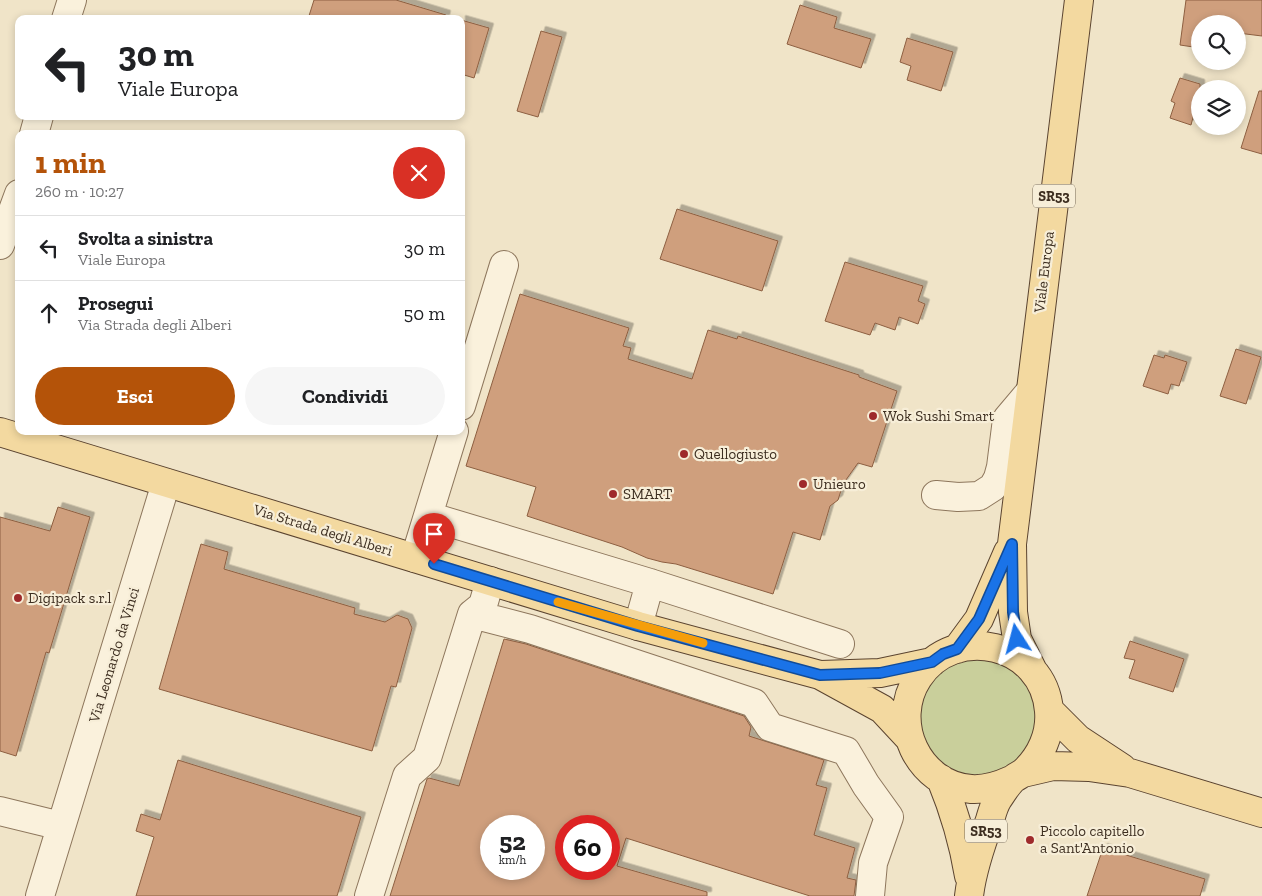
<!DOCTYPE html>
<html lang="it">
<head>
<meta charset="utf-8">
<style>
  body { margin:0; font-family:"Zilla Slab",serif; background:#f6f6f6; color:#202124; height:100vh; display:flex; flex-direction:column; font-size:19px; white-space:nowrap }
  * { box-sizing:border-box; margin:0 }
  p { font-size:16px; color:#757577 }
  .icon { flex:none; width:28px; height:28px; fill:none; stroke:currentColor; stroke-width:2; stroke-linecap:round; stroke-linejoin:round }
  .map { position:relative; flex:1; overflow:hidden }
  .details { position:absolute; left:15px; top:130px; width:450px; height:305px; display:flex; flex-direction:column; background:#fff; border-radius:10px; box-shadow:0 2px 8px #0003 }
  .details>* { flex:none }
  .guide { position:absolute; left:15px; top:15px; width:450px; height:105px; border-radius:10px; box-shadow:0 2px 8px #0003; background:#fff; color:#202124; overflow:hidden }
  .controls { position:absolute; left:1191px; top:15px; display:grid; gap:10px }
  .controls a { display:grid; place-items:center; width:55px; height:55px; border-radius:50%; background:#fff; box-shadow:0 2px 8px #0003; font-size:25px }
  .speed { position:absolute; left:480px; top:815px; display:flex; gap:10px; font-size:25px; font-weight:700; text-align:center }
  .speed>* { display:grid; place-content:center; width:65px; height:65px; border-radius:50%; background:#fff; box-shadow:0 2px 8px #0003; line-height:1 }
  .speed small { font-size:12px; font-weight:400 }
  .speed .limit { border:8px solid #d22; background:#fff; color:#111 }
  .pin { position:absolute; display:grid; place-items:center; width:42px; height:42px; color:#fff; margin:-51px -21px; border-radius:50% 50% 50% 0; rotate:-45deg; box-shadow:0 0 5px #0007 }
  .pin .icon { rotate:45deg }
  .me { position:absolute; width:55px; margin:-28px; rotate:351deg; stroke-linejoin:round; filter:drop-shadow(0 0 4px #0008) }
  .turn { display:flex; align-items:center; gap:18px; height:105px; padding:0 20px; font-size:22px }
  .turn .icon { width:65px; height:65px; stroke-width:2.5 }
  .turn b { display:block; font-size:35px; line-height:42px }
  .round { display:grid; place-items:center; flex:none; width:52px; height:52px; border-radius:26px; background:#f6f6f6 }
  .head { display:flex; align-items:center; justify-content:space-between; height:85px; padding:0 20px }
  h1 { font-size:30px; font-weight:700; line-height:38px; color:#b45309 }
  .cta { display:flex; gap:10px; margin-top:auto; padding:10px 20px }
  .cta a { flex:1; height:58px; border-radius:30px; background:#b45309; color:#fff; font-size:20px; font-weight:700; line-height:58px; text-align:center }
  .cta a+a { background:#f6f6f6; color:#202124 }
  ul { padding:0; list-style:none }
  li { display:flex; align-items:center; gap:15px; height:65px; padding:0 20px; border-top:1px solid #e0e0e0 }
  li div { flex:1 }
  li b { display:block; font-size:19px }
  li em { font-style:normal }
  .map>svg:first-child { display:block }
</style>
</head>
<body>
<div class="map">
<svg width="1262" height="896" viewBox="0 0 1262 896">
  <defs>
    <filter id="shadow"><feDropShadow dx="4.5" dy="-4.5" stdDeviation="0" flood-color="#0004"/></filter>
  </defs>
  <rect width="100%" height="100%" fill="#f0e4c8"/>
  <!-- green -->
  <path fill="#c9cf9b" d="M919 717a58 58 0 1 1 116 0a58 58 0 1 1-116 0Z"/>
  <!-- building -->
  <path fill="#cf9f7d" stroke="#8d5f41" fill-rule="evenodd" filter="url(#shadow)" d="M 314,0 L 396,0 L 446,15 L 445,19 L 308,19 Z
    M 1186,0 L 1262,0 L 1262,36 L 1238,33 L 1238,24 L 1200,24 L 1200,48 L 1180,45 Z
    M 800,5 L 837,17 L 834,28 L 871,39 L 861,68 L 787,44 Z
    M 461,20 L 489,28 L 474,78 L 461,74 Z
    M 541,31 L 562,37 L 538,117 L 517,111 Z
    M 907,38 L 953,52 L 941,91 L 907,80 L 911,66 L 900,62 Z
    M 1180,78 L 1200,84 L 1200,112 L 1195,110 L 1191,125 L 1170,118 L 1175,103 L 1171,101 Z
    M 1259,91 L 1262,91 L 1262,154 L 1241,148 Z
    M 677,209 L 778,241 L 762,291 L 660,259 Z
    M 845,262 L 923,286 L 918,301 L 925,304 L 918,324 L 899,317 L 895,330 L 875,323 L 870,335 L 825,321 Z
    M 520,294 L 629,328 L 623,346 L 631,348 L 628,359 L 692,379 L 708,330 L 737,339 L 738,336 L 859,375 L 859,377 L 897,391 L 872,467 L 858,463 L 843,484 L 838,500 L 830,506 L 820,540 L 793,532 L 773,594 L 676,564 L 662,562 L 647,558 L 622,547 L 527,516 L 536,487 L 466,466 Z
    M 1236,349 L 1261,357 L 1246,404 L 1220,396 Z
    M 1154,355 L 1164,358 L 1165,355 L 1187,362 L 1179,386 L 1171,384 L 1168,394 L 1143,386 Z
    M 58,507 L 90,517 L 49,653 L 46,652 L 16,756 L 0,751 L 0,517 L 50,531 Z
    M 201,544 L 228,552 L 224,569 L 355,608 L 354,614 L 385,622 L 397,615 L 408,619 L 412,628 L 396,687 L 391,686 L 372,751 L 159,689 Z
    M 504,639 L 526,644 L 744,716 L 751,727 L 749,736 L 824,760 L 816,785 L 827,788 L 814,835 L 855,848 L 847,878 L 856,880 L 854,896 L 810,896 L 626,838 L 617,866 L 707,892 L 707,896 L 390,896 L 427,779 L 429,778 L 459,786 ZM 491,826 L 534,826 L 534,869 L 491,869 ZM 566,826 L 609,826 L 609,869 L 566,869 Z
    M 1130,641 L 1184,659 L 1173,692 L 1129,678 L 1135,660 L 1124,658 Z
    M 178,760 L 361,817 L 337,896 L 136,896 L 154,837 L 136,831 L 141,814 L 160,820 Z
    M 1103,848 L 1205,879 L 1200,896 L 1087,896 Z"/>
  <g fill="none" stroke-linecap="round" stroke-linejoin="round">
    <defs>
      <path id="minor" d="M 66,19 L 72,0
        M 34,134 L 39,116
        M 0,245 L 19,194
        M 461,406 L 504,265
        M 936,495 L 958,497 L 979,496 L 993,487 L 998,478 L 1001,467 L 1007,419 L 1029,393
        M 428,516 L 650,583 L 840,644
        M 415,558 L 454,431
        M 472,614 L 530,629 L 754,703 L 770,727 L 846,751 L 866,785 L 889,817 L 873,863 L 870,896
        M 638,626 L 650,583
        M 0,811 L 61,826
        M 40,896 L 166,483
        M 369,896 L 407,776 L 427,758 L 472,614 L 483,605 L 490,581"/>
      <path id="major" d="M 0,432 L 638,626 L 820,675 L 882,709 L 909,738
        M 957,649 L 979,619 L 1008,552
        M 1033,671 L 1017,639 L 1013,612 L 1012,544 L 1079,0
        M 821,675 L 880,673 L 932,662
        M 1049,710 L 1078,739 L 1122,768
        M 1023,773 L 1053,766 L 1089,767 L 1130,773 L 1262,813
        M 941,779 C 955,813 963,840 969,876
        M 969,896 C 972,870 981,844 990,820 C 992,813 994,805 998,799 C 1002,793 1007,785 1012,780 C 1015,777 1020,775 1024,772 C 1041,756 1051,734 1049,711 C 1044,643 954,622 918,678 C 889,722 918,785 971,789 C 986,790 998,786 1011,780"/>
    </defs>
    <!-- minor casing -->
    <use href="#minor" stroke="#8d765c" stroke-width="30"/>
    <!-- major casing -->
    <use href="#major" stroke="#5b4430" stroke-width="30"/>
    <!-- minor -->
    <use href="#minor" stroke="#faf1dc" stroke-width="28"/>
    <!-- major -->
    <use href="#major" stroke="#f3d9a0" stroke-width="28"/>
  </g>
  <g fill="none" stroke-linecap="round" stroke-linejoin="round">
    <defs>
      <path id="route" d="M 434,564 L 638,626 L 820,675 L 880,673 L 932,662 L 943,654 L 957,649 L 979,619 L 1012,544 L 1013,612 L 1017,639"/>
    </defs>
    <!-- route casing -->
    <use href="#route" stroke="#114b97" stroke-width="12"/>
    <!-- route -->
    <use href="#route" stroke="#1a73e8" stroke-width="9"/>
    <!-- slow -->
    <path stroke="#f59e0b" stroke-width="9" d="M 558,602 L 703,643"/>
  </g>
  <!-- markers -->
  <g fill="#9e2a2b" stroke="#f7eed8" stroke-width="2">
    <circle cx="873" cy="416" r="5"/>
    <circle cx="684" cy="454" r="5"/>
    <circle cx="803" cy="484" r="5"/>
    <circle cx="613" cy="494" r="5"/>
    <circle cx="18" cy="598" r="5"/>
    <circle cx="1030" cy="840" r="5"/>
  </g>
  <g text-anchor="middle" stroke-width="4.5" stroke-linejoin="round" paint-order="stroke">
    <!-- shield labels -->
    <g fill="#f7eed8" stroke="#756857" stroke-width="1">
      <rect x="1033" y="184.5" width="42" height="23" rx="4"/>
      <rect x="965" y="819.5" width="42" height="23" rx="4"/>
    </g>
    <g font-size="14" font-weight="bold" fill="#3d2e20">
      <text x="1054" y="201">SR53</text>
      <text x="986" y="836">SR53</text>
    </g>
    <!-- street labels -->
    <g font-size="15" fill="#3d2e20" stroke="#f7eed8">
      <text transform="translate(1044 272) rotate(-83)" y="5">Viale Europa</text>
      <text transform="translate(323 530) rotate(17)" y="5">Via Strada degli Alberi</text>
      <text transform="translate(114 655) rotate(-73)" y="5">Via Leonardo da Vinci</text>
    </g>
    <!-- poi labels -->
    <g font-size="15" fill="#3d2e20" stroke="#f7eed8" text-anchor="start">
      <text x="883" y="421">Wok Sushi Smart</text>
      <text x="694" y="459">Quellogiusto</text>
      <text x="813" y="489">Unieuro</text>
      <text x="623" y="499">SMART</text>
      <text x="28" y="603">Digipack s.r.l</text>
      <text x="1040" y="836">Piccolo capitello<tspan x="1040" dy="17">a Sant'Antonio</tspan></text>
    </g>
  </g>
</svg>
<div class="controls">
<a><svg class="icon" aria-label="search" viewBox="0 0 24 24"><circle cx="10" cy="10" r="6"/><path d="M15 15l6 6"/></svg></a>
<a><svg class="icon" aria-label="layers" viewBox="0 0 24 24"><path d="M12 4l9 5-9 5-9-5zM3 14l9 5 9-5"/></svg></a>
</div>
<div class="speed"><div>52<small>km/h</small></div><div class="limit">60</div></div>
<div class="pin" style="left:434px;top:564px;background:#d93025"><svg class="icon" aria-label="arrive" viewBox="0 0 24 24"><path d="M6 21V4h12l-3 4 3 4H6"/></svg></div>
<svg class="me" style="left:1017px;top:639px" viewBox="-20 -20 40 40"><path d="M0-17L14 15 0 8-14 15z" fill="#1a73e8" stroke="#fff" stroke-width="4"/></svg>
<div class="guide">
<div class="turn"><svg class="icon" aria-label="left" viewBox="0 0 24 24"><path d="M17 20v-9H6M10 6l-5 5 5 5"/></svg><div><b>30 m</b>Viale Europa</div></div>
</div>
<section class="details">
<div class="head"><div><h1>1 min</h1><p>260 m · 10:27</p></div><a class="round" style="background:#d93025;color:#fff"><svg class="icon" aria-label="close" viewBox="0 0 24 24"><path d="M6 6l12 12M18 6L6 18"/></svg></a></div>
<ul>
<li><svg class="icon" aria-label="left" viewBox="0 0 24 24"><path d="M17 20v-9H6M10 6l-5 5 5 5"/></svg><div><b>Svolta a sinistra</b><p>Viale Europa</p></div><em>30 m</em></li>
<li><svg class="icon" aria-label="ahead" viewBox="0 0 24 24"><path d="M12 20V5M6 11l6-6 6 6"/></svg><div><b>Prosegui</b><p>Via Strada degli Alberi</p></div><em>50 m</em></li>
</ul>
<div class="cta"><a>Esci</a><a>Condividi</a></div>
</section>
</div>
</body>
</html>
